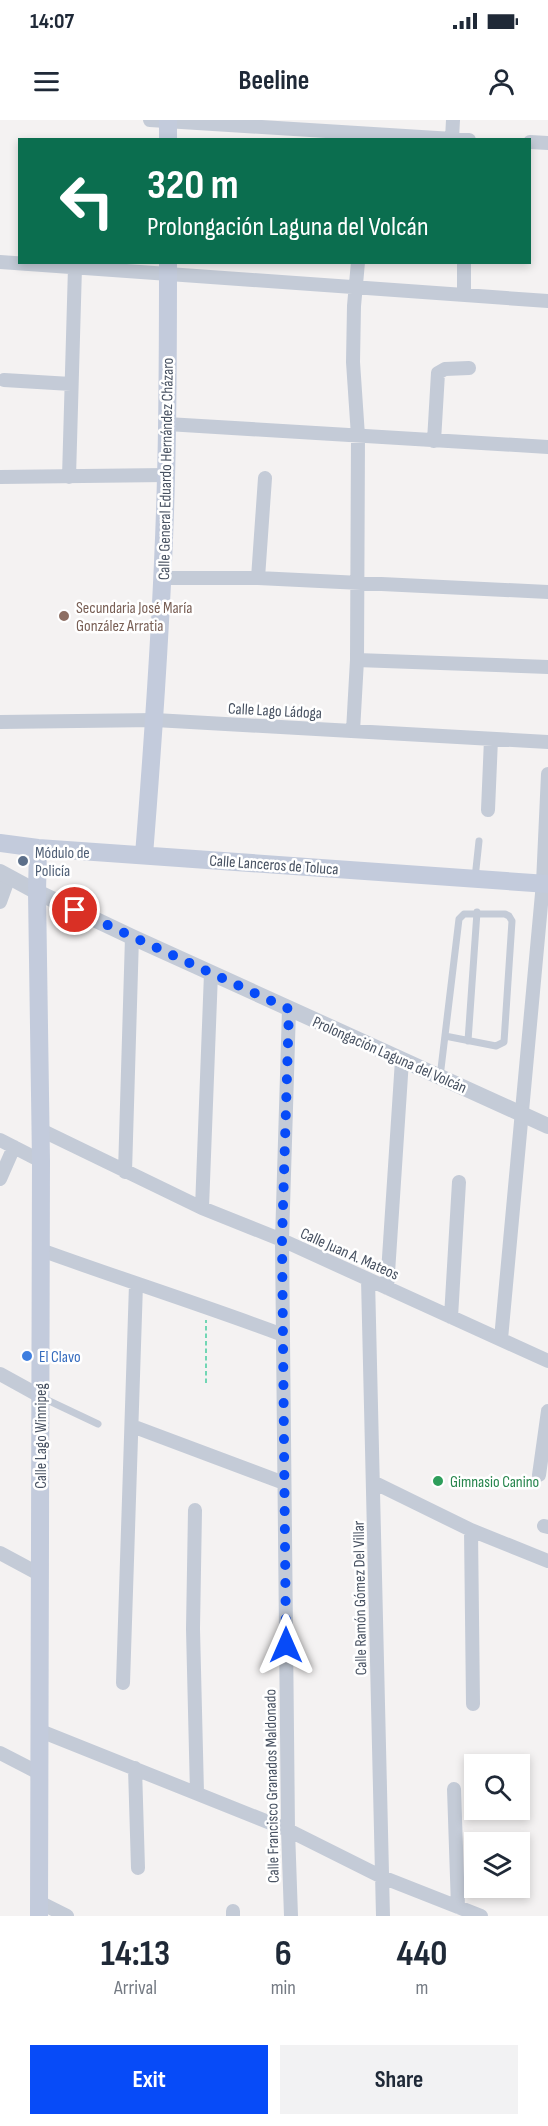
<!DOCTYPE html>
<html lang="en">
<head>
<meta charset="utf-8">
<style>
  body { margin:0; font-family:"Sofia Sans Condensed",sans-serif; background:#f2f2f3; color:#1f2937; height:100vh; display:flex; flex-direction:column; font-size:22px; white-space:nowrap }
  * { box-sizing:border-box; margin:0 }
  p { font-size:20px; color:#747a83 }
  .icon { flex:none; width:33px; height:33px; fill:none; stroke:currentColor; stroke-width:2; stroke-linecap:round; stroke-linejoin:round }
  .map { position:relative; height:1796px; overflow:hidden }
  .drawer { display:flex; flex-direction:column; background:#fff; flex:1 }
  .drawer>* { flex:none }
  .top-card { position:absolute; left:18px; top:18px; width:513px; height:126px; border-radius:0px; box-shadow:0 3px 9px #0003; background:#0b6e4f; color:#fff; overflow:hidden }
  .fabs { position:absolute; left:464px; top:1634px; display:grid; gap:12px }
  .fabs a { display:grid; place-items:center; width:66px; height:66px; border-radius:0px; background:#fff; box-shadow:0 3px 9px #0003; font-size:30px }
  .pin { position:absolute; display:grid; place-items:center; width:51px; height:51px; color:#fff; margin:-26px; border:3px solid #fff; border-radius:50%; box-shadow:0 2px 6px #0007 }
  .me { position:absolute; width:66px; margin:-33px; rotate:0deg; stroke-linejoin:round; filter:drop-shadow(0 0 4px #0008) }
  .turn { display:flex; align-items:center; gap:21px; height:126px; padding:0 30px; font-size:27px }
  .turn .icon { width:78px; height:78px; stroke-width:2.5 }
  .turn b { display:block; font-size:42px; line-height:51px }
  .eta { display:flex; justify-content:space-evenly; align-items:center; height:102px; text-align:center }
  .eta b { font-size:36px; font-weight:700; line-height:42px }
  .button { display:flex; gap:12px; margin-top:auto; padding:12px 30px }
  .button a { flex:1; height:69px; border-radius:0px; background:#074bf8; color:#fff; font-size:24px; font-weight:700; line-height:69px; text-align:center }
  .button a+a { background:#f2f2f3; color:#1f2937 }
  .status { display:flex; justify-content:space-between; align-items:center; height:42px; padding:0 30px; background:#fff; direction:ltr }
  .status svg { height:16px; fill:currentColor }
  header { display:flex; justify-content:space-between; align-items:center; height:78px; padding:0 30px; background:#fff; font-size:27px; font-weight:700 }
  .map>svg:first-child { display:block }
</style>
</head>
<body>
<div class="status"><b>14:07</b><svg viewBox="0 0 49 12"><path d="M0 12V9h3v3zM5 12V6h3v6zM10 12V3h3v9zM15 12V0h3v12zM26 1h20v11H26zM47 4h2v5h-2z"/></svg></div>
<header><svg class="icon" aria-label="menu" viewBox="0 0 24 24"><path d="M4 6h16M4 12h16M4 18h16"/></svg>Beeline<svg class="icon" aria-label="person" viewBox="0 0 24 24"><circle cx="12" cy="8" r="4"/><path d="M4 21q1-7 8-7t8 7"/></svg></header>
<div class="map">
<svg width="548" height="1796" viewBox="0 0 548 1796">
  <rect width="100%" height="100%" fill="#f4f2f2"/>
  <g fill="none" stroke-linecap="round" stroke-linejoin="round">
    <!-- path -->
    <path stroke="#71d6b4" stroke-width="2" stroke-dasharray="4.5 3" stroke-linecap="butt" d="M 206,1263 L 206,1200"/>
    <!-- service -->
    <path stroke="#c4cbd7" stroke-width="7" d="M 475,758 L 479,721
      M 468,921 L 477,792
      M 440,957 L 459,799 L 464,794 L 505,794 L 509,796 L 512,801 L 504,922 L 496,926 L 445,916
      M 43,1278 L 98,1304"/>
    <!-- minor -->
    <path stroke="#c4cbd7" stroke-width="14" d="M 150,0 L 469,20
      M 452,19 L 453,0
      M 530,22 L 548,23
      M 0,142 L 548,181
      M 464,142 L 464,175
      M 4,260 L 71,264
      M 167,304 L 548,327
      M 434,321 L 438,253 L 445,249 L 469,248
      M 0,357 L 166,355
      M 69,357 L 75,147
      M 163,458 L 258,458 L 548,472
      M 258,458 L 265,358
      M 357,540 L 548,547
      M 0,602 L 155,600 L 548,622
      M 353,611 L 357,540 L 358,316 L 353,242 L 354,186 L 358,142
      M 488,690 L 491,619
      M 0,782 L 9,757
      M 289,889 L 282,1120 L 288,1710 L 291,1796
      M 41,1010 L 202,1088 L 282,1120 L 548,1241
      M 0,1020 L 41,1041
      M 125,1052 L 132,817
      M 0,1059 L 14,1027
      M 202,1088 L 211,853
      M 41,1130 C 121,1159 203,1185 283,1215
      M 368,1159 L 383,1796
      M 387,1168 L 402,940
      M 451,1197 L 459,1062
      M 501,1219 L 543,763 L 548,654
      M 0,1254 L 40,1276
      M 132,1306 L 284,1363
      M 539,1355 L 548,1291
      M 373,1362 L 471,1410 L 548,1441
      M 195,1390 L 193,1509 L 197,1673
      M 544,1406 L 548,1407
      M 471,1410 L 473,1584
      M 0,1433 L 41,1455
      M 123,1563 L 136,1164
      M 38,1610 L 288,1710 L 382,1757 L 481,1796
      M 0,1633 L 39,1653
      M 135,1648 L 138,1748
      M 454,1669 L 458,1787
      M 39,1782 L 67,1796
      M 233,1791 L 233,1796"/>
    <!-- tertiary -->
    <path stroke="#c4cbd7" stroke-width="16" d="M 0,752 L 37,772 L 132,817 L 548,1006"/>
    <!-- secondary -->
    <path stroke="#c3cbdc" stroke-width="18" d="M 168,20 L 168,0
      M 0,723 L 38,728 L 548,764
      M 38,728 L 37,772 L 41,1041 L 39,1796
      M 144,735 C 154,609 163,483 166,357 C 168,286 168,214 168,142"/>
  </g>
  <g fill="none" stroke-linecap="round" stroke-linejoin="round">
    <!-- route -->
    <path stroke="#074bf8" stroke-width="10" stroke-dasharray="0 18" d="M 75,790 L 289,889 L 282,1120 L 286,1525"/>
  </g>
  <!-- markers -->
  <circle fill="#8d6e63" stroke="#fff" stroke-width="2" cx="64" cy="496" r="6"/>
  <circle fill="#5c6f8a" stroke="#fff" stroke-width="2" cx="23" cy="741" r="6"/>
  <circle fill="#3f7fe0" stroke="#fff" stroke-width="2" cx="27" cy="1236" r="6"/>
  <circle fill="#2e9e5b" stroke="#fff" stroke-width="2" cx="438" cy="1361" r="6"/>
  <g text-anchor="middle" stroke-width="5" stroke-linejoin="round" paint-order="stroke">
    <!-- street labels -->
    <g font-size="16" fill="#475161" stroke="#fff">
      <text transform="translate(165 349) rotate(-89)" y="6">Calle General Eduardo Hernández Cházaro</text>
      <text transform="translate(275 590) rotate(3)" y="6">Calle Lago Ládoga</text>
      <text transform="translate(274 744) rotate(4)" y="6">Calle Lanceros de Toluca</text>
      <text transform="translate(390 934) rotate(24)" y="6">Prolongación Laguna del Volcán</text>
      <text transform="translate(350 1133) rotate(24)" y="6">Calle Juan A. Mateos</text>
      <text transform="translate(40 1316) rotate(-90)" y="6">Calle Lago Winnipeg</text>
      <text transform="translate(359 1478) rotate(-91)" y="6">Calle Ramón Gómez Del Villar</text>
      <text transform="translate(271 1666) rotate(-91)" y="6">Calle Francisco Granados Maldonado</text>
    </g>
    <!-- education labels -->
    <g font-size="16" fill="#785e54" stroke="#fff" text-anchor="start">
      <text x="76" y="493">Secundaria José María<tspan x="76" dy="18">González Arratia</tspan></text>
    </g>
    <!-- service labels -->
    <g font-size="16" fill="#4e5e75" stroke="#fff" text-anchor="start">
      <text x="35" y="738">Módulo de<tspan x="35" dy="18">Policía</tspan></text>
    </g>
    <!-- shop labels -->
    <g font-size="16" fill="#366cbe" stroke="#fff" text-anchor="start">
      <text x="39" y="1242">El Clavo</text>
    </g>
    <!-- leisure labels -->
    <g font-size="16" fill="#27864d" stroke="#fff" text-anchor="start">
      <text x="450" y="1367">Gimnasio Canino</text>
    </g>
  </g>
</svg>
<div class="fabs">
<a><svg class="icon" aria-label="search" viewBox="0 0 24 24"><circle cx="10" cy="10" r="6"/><path d="M15 15l6 6"/></svg></a>
<a><svg class="icon" aria-label="layers" viewBox="0 0 24 24"><path d="M12 4l9 5-9 5-9-5zM3 14l9 5 9-5"/></svg></a>
</div>
<div class="pin" style="left:75px;top:790px;background:#d93025"><svg class="icon" aria-label="arrive" viewBox="0 0 24 24"><path d="M6 21V4h12l-3 4 3 4H6"/></svg></div>
<svg class="me" style="left:286px;top:1525px" viewBox="-20 -20 40 40"><path d="M0-17L14 15 0 8-14 15z" fill="#074bf8" stroke="#fff" stroke-width="4"/></svg>
<div class="top-card">
<div class="turn"><svg class="icon" aria-label="left" viewBox="0 0 24 24"><path d="M17 20v-9H6M10 6l-5 5 5 5"/></svg><div><b>320 m</b>Prolongación Laguna del Volcán</div></div>
</div>
</div>
<section class="drawer">
<div class="eta">
<div><b>14:13</b><p>Arrival</p></div>
<div><b>6</b><p>min</p></div>
<div><b>440</b><p>m</p></div>
</div>
<div class="button"><a>Exit</a><a>Share</a></div>
</section>
</body>
</html>
